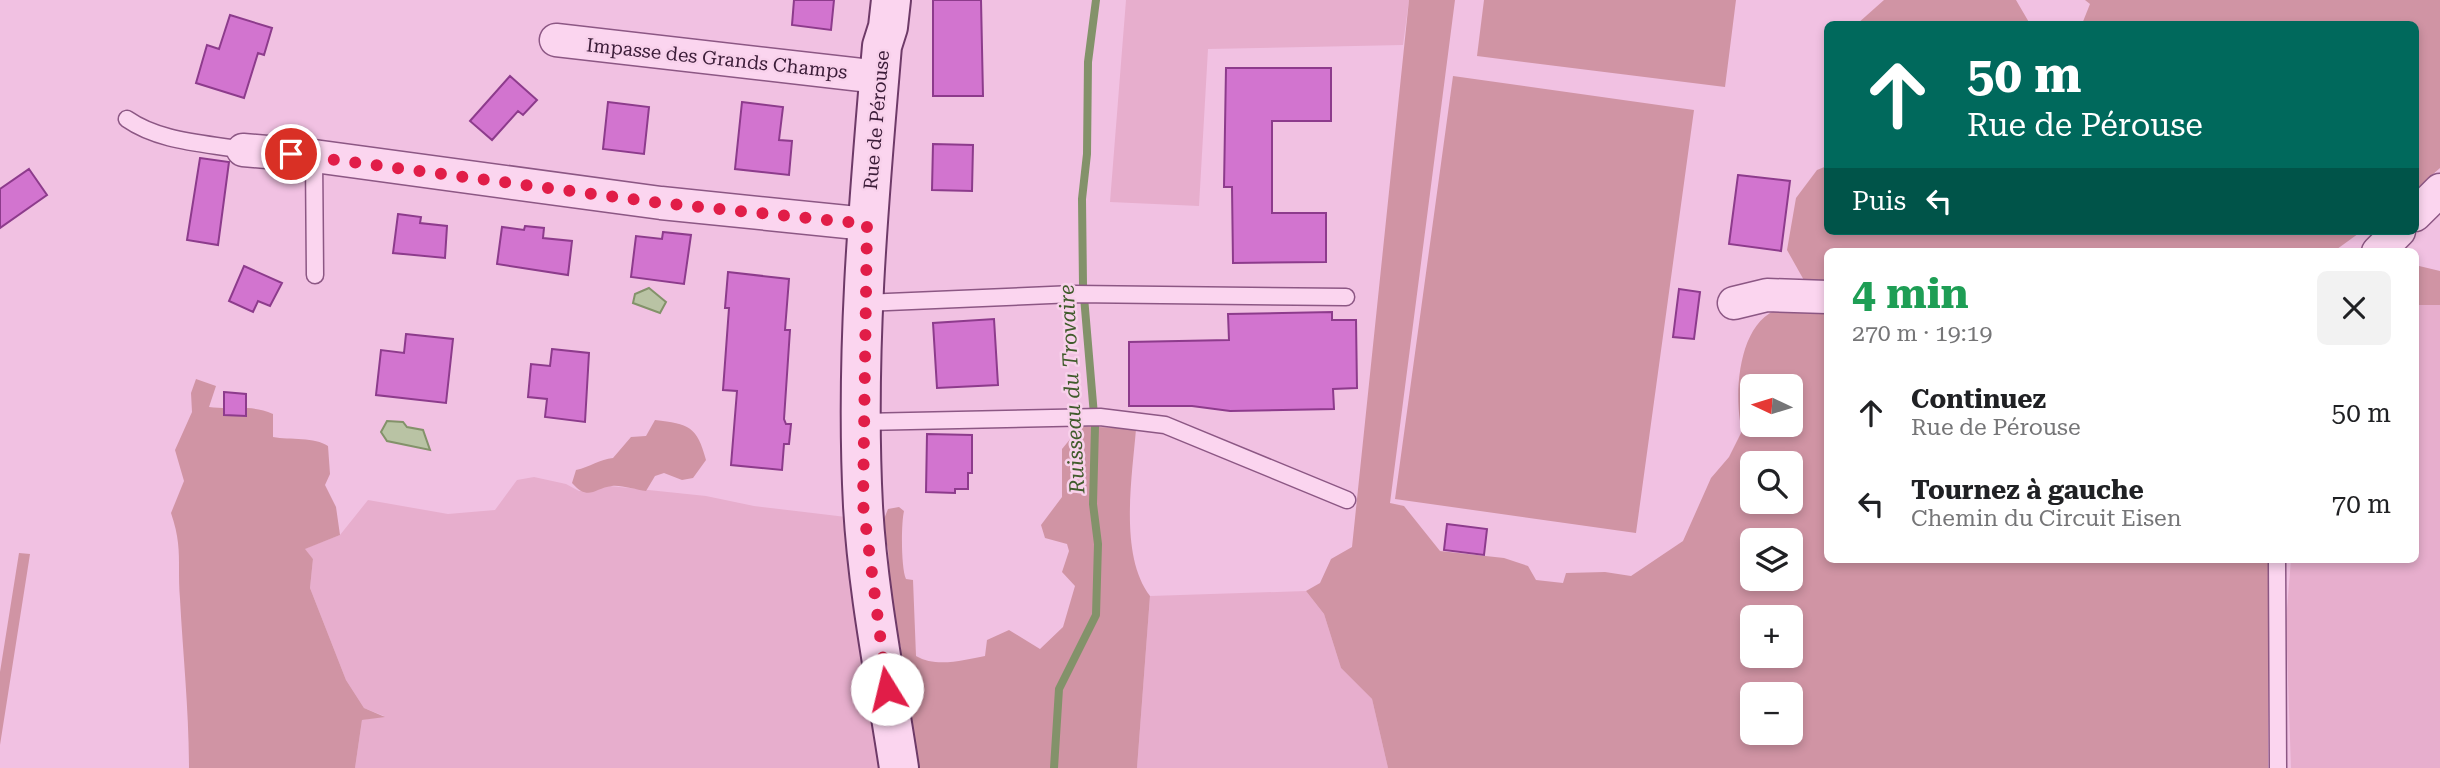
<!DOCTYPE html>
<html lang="fr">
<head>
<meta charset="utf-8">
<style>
  body { margin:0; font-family:"Roboto Serif",serif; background:#f2f2f2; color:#202124; height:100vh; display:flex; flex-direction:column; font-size:26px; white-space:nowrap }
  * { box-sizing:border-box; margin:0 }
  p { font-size:23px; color:#757577 }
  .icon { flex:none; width:38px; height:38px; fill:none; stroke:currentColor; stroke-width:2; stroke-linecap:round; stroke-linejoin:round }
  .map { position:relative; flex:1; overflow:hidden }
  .side { position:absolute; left:1824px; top:248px; width:595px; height:315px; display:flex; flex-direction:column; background:#fff; border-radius:10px; box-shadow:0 4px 10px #0003 }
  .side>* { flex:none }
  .guide { position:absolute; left:1824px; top:21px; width:595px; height:214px; border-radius:10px; box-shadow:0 4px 10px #0003; background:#00695c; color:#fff; overflow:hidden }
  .needle { width:46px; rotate:274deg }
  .tools { position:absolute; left:1740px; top:374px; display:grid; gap:14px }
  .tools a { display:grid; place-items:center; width:63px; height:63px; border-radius:10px; background:#fff; box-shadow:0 4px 10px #0003; font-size:35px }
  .pin { position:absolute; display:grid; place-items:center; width:60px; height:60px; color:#fff; margin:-30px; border:4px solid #fff; border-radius:50%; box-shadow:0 2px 7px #0007 }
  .me { position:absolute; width:77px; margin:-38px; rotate:351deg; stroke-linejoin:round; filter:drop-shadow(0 0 5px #0008) }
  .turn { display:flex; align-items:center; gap:24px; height:147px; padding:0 28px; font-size:32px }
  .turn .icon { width:91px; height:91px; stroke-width:2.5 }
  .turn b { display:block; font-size:49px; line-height:60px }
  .then { display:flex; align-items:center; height:66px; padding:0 28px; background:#0003; gap:14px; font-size:26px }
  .round { display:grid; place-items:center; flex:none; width:74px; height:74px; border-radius:10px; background:#f2f2f2 }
  .overview { display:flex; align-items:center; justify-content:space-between; height:119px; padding:0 28px }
  h1 { font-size:42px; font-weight:700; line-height:52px; color:#1e9e55 }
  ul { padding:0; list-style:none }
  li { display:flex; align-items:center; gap:21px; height:91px; padding:0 28px }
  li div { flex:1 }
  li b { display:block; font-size:26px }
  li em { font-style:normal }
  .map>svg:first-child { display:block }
</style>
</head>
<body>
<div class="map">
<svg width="2440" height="768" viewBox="0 0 2440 768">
  <rect width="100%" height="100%" fill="#f1c1e2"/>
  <!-- farmland -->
  <path fill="#e7aecd" d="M 1126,0 L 1409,0 L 1403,45 L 1208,49 L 1199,206 L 1110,202 Z
    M 2415,305 L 2440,305 L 2440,768 L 2291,768 L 2286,621 L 2291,560 L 2415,560 Z
    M 534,477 L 566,484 L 579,491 L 610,486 L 706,496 L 754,506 L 846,517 L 852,594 L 880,768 L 355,768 L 362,720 L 384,716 L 364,708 L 346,680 L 310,588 L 313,559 L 304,549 L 340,535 L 368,500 L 448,514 L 495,510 L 517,480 Z
    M 1306,591 L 1324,614 L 1341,668 L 1372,699 L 1388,768 L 1137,768 L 1150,596 Z"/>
  <!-- green -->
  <path fill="#d094a4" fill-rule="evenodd" d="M 1409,0 L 1455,0 L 1390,503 L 1404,506 L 1440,551 L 1504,558 L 1528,566 L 1536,580 L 1563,583 L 1566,573 L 1605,572 L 1631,576 L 1683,541 L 1711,478 L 1729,457 L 1742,431 C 1733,395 1738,317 1783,308 C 1796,305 1813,308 1827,308 L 1827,560 L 2268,560 L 2268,768 L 1388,768 L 1372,699 L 1341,668 L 1324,614 L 1306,591 L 1320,583 L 1331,559 L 1352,547 ZM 1752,387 L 1790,387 L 1790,425 L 1752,425 ZM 1752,464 L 1790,464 L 1790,502 L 1752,502 ZM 1752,541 L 1790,541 L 1790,579 L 1752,579 ZM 1752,618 L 1790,618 L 1790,656 L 1752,656 ZM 1752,695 L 1790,695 L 1790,733 L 1752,733 Z
    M 1484,0 L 1736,0 L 1725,87 L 1477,56 Z
    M 1884,0 L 2016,0 L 2030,24 L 1857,24 Z
    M 2085,0 L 2440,0 L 2440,168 L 2415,190 L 2415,24 L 2082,24 L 2090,4 Z
    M 1453,76 L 1694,110 L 1636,533 L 1395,499 Z
    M 1827,166 L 1827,231 L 2362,231 L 2333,252 L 1827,252 L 1827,288 L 1810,291 L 1787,250 L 1796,198 L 1817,170 Z
    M 2415,265 L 2440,271 L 2440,305 L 2415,305 Z
    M 196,379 L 216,386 L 209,407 C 233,410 251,404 273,414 L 273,437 C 290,440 315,437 328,446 L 330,474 L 325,485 L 336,507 L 340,535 L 305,549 L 313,559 L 310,588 L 346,680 L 364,708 L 385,717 L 362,720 L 355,768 L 189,768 C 189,711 183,655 180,599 C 177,564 183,548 171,513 L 184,481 L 175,450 L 192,412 L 191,393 Z
    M 655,420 C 689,424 697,426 706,460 L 693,478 L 682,480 L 664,473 L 655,476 L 646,491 C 636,490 622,485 612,486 C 594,488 589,502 572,483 L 576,470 C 590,467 600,459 613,458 L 631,437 L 646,436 Z
    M 1081,426 L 1136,429 C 1132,478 1119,555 1150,596 L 1137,768 L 915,768 L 902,681 L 901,647 L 893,628 L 888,549 L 882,524 L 888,509 L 899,507 L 904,511 C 901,524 901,568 906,579 L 913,580 L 916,656 C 936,668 964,660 985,656 L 987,640 L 1009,630 L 1040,649 L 1063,627 L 1075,586 L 1062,572 L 1069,551 L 1067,544 L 1045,538 L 1041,525 L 1062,497 L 1062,449 Z
    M 19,553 L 30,554 L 0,745 L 0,672 Z"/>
  <!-- water -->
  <path fill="#b9c3a4" stroke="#83926a" stroke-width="2" d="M 649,288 L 666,302 L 660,313 L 633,303 L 635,294 Z
    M 387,421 L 403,422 L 407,427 L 423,430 L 430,450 L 387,441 L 381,432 Z"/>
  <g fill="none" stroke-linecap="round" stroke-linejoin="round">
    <!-- stream -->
    <path stroke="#83926a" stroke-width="8" d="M 1054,768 L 1059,689 L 1096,615 L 1098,544 L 1093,504 L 1095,427 L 1083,285 L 1082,199 L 1087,154 L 1088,62 L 1096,0"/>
  </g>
  <!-- building -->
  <path fill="#d274cf" stroke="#8d3b8c" stroke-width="2" d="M 794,0 L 834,0 L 831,30 L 792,25 Z
    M 933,0 L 981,0 L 983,96 L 933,96 Z
    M 230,15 L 272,28 L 264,55 L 258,53 L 244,98 L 196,83 L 207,45 L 219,49 Z
    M 1226,68 L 1331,68 L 1331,121 L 1272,121 L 1272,213 L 1326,213 L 1326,262 L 1233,263 L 1232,187 L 1224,187 Z
    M 510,76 L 537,100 L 523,115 L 518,111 L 492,140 L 470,121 Z
    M 608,102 L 649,107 L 644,154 L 603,149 Z
    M 742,102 L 783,107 L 779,140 L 792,141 L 789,175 L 735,169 Z
    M 933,144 L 973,145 L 972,191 L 932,190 Z
    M 200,158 L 229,162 L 218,245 L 187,240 Z
    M 29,169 L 47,195 L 0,228 L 0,189 Z
    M 1738,175 L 1790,181 L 1781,251 L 1729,244 Z
    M 398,214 L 421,217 L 420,223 L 447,226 L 445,258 L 393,253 Z
    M 525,226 L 544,228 L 543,238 L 572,241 L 568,275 L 497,264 L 502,227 L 524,230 Z
    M 663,232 L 691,235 L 684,284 L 631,277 L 636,236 L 662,239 Z
    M 244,266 L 282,283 L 270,306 L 258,301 L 253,312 L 229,301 Z
    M 728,272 L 789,279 L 785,330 L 790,330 L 784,419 L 786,424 L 791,424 L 789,444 L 784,444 L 782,470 L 731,465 L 737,391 L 723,390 L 729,308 L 725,308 Z
    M 1679,289 L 1700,292 L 1694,339 L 1673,337 Z
    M 1332,312 L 1332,320 L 1356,320 L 1357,388 L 1333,389 L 1334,409 L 1230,411 L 1192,406 L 1129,406 L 1129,342 L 1229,340 L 1228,314 Z
    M 994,319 L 998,385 L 937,388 L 933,323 Z
    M 406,334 L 453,339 L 446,403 L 376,395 L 381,350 L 404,353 Z
    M 552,349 L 589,353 L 585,422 L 545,417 L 547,399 L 528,397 L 531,364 L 550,366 Z
    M 224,392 L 246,394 L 246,416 L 224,415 Z
    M 927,434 L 972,435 L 972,473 L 968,473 L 968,489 L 955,489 L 955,493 L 926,492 Z
    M 1447,524 L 1487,529 L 1484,555 L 1444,550 Z"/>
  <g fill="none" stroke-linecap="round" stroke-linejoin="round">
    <defs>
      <path id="lane" d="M 127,119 C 160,142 205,143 243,150
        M 314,156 L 315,275
        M 864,303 L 1074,294 L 1346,297
        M 862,422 L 1100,417 L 1165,425 L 1347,500
        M 2277,560 L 2278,768"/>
      <path id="street" d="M 556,40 L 879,77
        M 243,150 L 314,156 L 661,203 L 867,224
        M 2415,215 L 2440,190
        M 2378,252 L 2399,231
        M 1734,303 L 1767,295 L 1827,297"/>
      <path id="secondary" d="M 891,0 L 888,27 L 882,46 C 869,198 855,352 863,506 C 868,594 886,681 899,768"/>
    </defs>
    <!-- lane casing -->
    <use href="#lane" stroke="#8c5784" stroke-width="19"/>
    <!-- street casing -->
    <use href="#street" stroke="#8c5784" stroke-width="35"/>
    <!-- secondary casing -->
    <use href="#secondary" stroke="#6e3a68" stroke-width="42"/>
    <!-- lane -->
    <use href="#lane" stroke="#fbd5ef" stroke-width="16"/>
    <!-- street -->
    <use href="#street" stroke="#fbd5ef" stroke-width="32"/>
    <!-- secondary -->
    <use href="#secondary" stroke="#fbd5ef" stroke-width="38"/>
  </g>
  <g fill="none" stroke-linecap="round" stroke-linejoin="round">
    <!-- route -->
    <path stroke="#e11d48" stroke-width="12" stroke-dasharray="0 21.6" d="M 291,154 L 661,203 L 867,224 L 863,504 L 887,689"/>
  </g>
  <g text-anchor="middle" stroke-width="5" stroke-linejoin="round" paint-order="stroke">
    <!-- street labels -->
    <g font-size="19" fill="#3b1c38" stroke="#f8d1eb">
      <text transform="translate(717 58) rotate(6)" y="7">Impasse des Grands Champs</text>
      <text transform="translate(876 120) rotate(-85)" y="7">Rue de Pérouse</text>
    </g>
    <!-- water labels -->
    <g font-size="21" font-style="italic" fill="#405b2b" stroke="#f8d1eb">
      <text transform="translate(1072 389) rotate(-93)" y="7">Ruisseau du Trovaire</text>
    </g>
  </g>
</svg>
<div class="tools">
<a><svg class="needle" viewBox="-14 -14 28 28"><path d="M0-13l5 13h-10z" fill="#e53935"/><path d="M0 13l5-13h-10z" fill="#757577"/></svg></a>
<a><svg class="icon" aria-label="search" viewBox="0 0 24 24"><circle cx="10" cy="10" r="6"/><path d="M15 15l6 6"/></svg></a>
<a><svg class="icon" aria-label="layers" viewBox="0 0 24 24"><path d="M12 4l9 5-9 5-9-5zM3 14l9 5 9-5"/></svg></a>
<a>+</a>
<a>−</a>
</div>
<div class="pin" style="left:291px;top:154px;background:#d93025"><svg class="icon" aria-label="arrive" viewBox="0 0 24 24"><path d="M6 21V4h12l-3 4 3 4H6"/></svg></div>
<svg class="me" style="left:887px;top:689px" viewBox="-20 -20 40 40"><circle r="19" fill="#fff"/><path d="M0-13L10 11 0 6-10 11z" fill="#e11d48"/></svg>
<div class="guide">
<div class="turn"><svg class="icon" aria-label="ahead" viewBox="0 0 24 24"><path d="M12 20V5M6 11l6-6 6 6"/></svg><div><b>50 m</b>Rue de Pérouse</div></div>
<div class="then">Puis<svg class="icon" aria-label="left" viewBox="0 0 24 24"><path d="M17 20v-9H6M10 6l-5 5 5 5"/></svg></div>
</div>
<section class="side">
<div class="overview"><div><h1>4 min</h1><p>270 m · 19:19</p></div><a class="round"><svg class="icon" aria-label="close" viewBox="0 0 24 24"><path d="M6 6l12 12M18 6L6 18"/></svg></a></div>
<ul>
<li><svg class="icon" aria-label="ahead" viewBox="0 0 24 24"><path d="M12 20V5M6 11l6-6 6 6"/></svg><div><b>Continuez</b><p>Rue de Pérouse</p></div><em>50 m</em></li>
<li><svg class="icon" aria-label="left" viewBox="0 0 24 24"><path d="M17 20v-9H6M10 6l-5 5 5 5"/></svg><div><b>Tournez à gauche</b><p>Chemin du Circuit Eisen</p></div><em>70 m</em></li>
</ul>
</section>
</div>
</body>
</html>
